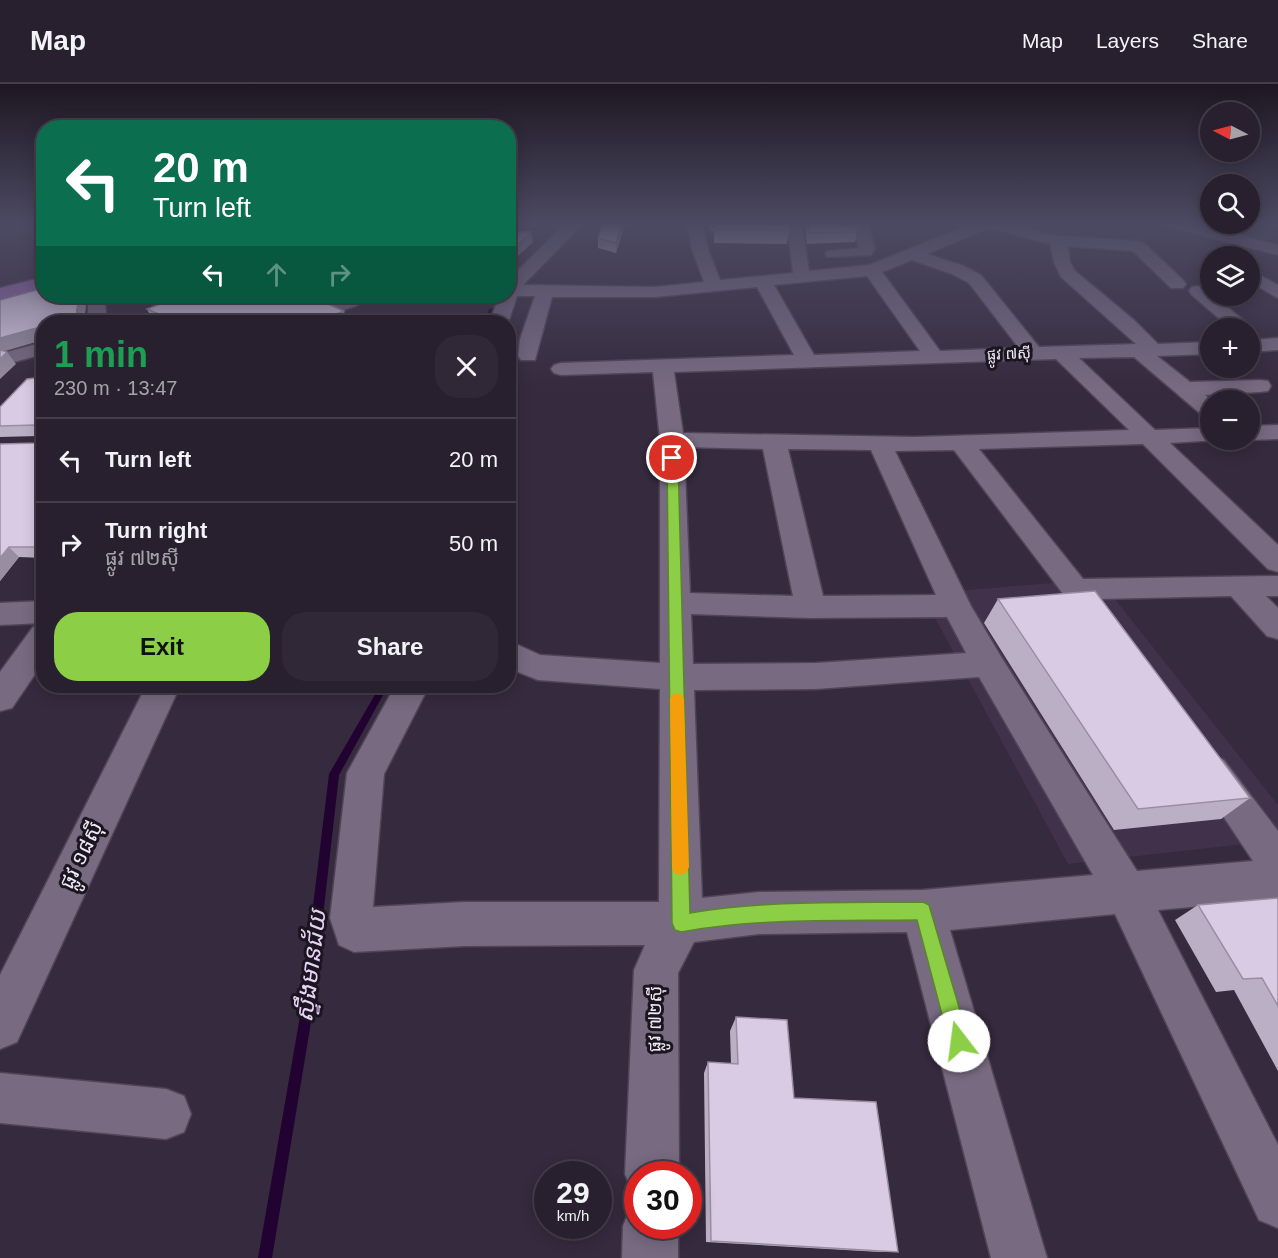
<!DOCTYPE html>
<html lang="en">
<head>
<meta charset="utf-8">
<style>
  body { margin:0; font-family:Helvetica,"Noto Sans Khmer",sans-serif; background:#302836; color:#f1f3f6; height:100vh; display:flex; flex-direction:column; font-size:22px; white-space:nowrap }
  * { box-sizing:border-box; margin:0 }
  p { font-size:20px; color:#a5a3aa }
  .icon { flex:none; width:33px; height:33px; fill:none; stroke:currentColor; stroke-width:2; stroke-linecap:round; stroke-linejoin:round }
  .map { position:relative; flex:1; overflow:hidden }
  .panel { position:absolute; left:36px; top:231px; width:480px; height:378px; display:flex; flex-direction:column; background:#28202e; border-radius:24px; box-shadow:0 3px 15px #0003,0 0 0 2px #443e4a }
  .panel>* { flex:none }
  .guide { position:absolute; left:36px; top:36px; width:480px; height:183px; border-radius:24px; box-shadow:0 3px 15px #0003,0 0 0 2px #443e4a; background:#0b6e4f; color:#fff; overflow:hidden }
  .needle { width:39px; rotate:276deg }
  .buttons { position:absolute; left:1200px; top:18px; display:grid; gap:12px }
  .buttons a { display:grid; place-items:center; width:60px; height:60px; border-radius:50%; background:#28202e; box-shadow:0 3px 15px #0003,0 0 0 2px #443e4a; font-size:30px }
  .speed { position:absolute; left:534px; top:1077px; display:flex; gap:12px; font-size:30px; font-weight:700; text-align:center }
  .speed>* { display:grid; place-content:center; width:78px; height:78px; border-radius:50%; background:#28202e; box-shadow:0 3px 15px #0003,0 0 0 2px #443e4a; line-height:1 }
  .speed small { font-size:15px; font-weight:400 }
  .speed .limit { border:9px solid #d22; background:#fff; color:#111 }
  .pin { position:absolute; display:grid; place-items:center; width:51px; height:51px; color:#fff; margin:-26px; border:3px solid #fff; border-radius:50%; box-shadow:0 2px 6px #0007 }
  .me { position:absolute; width:66px; margin:-33px; rotate:345deg; stroke-linejoin:round; filter:drop-shadow(0 0 4px #0008) }
  .turn { display:flex; align-items:center; gap:21px; height:126px; padding:0 18px; font-size:27px }
  .turn .icon { width:78px; height:78px; stroke-width:2.5 }
  .turn b { display:block; font-size:42px; line-height:51px }
  .lanes { display:flex; align-items:center; height:57px; padding:0 18px; background:#0003; justify-content:center; gap:30px; direction:ltr }
  .lanes .off { opacity:.35 }
  .round { display:grid; place-items:center; flex:none; width:63px; height:63px; border-radius:24px; background:#302836 }
  .overview { display:flex; align-items:center; justify-content:space-between; height:102px; padding:0 18px }
  h1 { font-size:36px; font-weight:800; line-height:45px; color:#1e9e55 }
  .action { display:flex; gap:12px; margin-top:auto; padding:12px 18px }
  .action a { flex:1; height:69px; border-radius:24px; background:#8cce45; color:#111; font-size:24px; font-weight:800; line-height:69px; text-align:center }
  .action a+a { background:#302836; color:#f1f3f6 }
  ul { padding:0; list-style:none }
  li { display:flex; align-items:center; gap:18px; height:84px; padding:0 18px; border-top:2px solid #443e4a }
  li div { flex:1 }
  li b { display:block; font-size:22px }
  li em { font-style:normal }
  header { display:flex; align-items:center; gap:36px; box-sizing:border-box; height:84px; padding:0 30px; background:#28202e; border-bottom:2px solid #443e4a }
  header strong { font-size:28px }
  nav { display:flex; gap:33px; margin-inline-start:auto; font-size:21px }
  .map>svg:first-child { display:block }
</style>
</head>
<body>
<header>
<strong>Map</strong>
<nav><a>Map</a><a>Layers</a><a>Share</a></nav>
</header>
<div class="map">
<svg width="1278" height="1174" viewBox="0 0 1278 1174">
  <rect width="100%" height="100%" fill="#362a3e"/>
  <!-- built -->
  <path fill="#41314a" d="M 1099,495 L 1278,721 L 1278,756 L 1068,780 L 922,510 Z"/>
  <g fill="none" stroke-linecap="round" stroke-linejoin="round">
    <!-- stream -->
    <path fill="#210230" fill-rule="evenodd" d="M 491,224 L 493,225 L 487,238 L 483,238 L 489,225 Z
      M 380,602 L 388,602 L 339,691 L 311,938 L 272,1174 L 258,1174 L 299,938 L 329,690 Z"/>
    <defs>
      <path id="minor" d="M 565,140 L 580,140 L 574,149 L 523,201 L 655,203 L 704,198 L 692,165 L 687,140 L 702,140 L 708,165 L 720,196 L 793,189 L 787,140 L 802,140 L 809,187 L 869,181 L 972,140 L 1008,140 L 1056,152 L 1138,157 L 1144,159 L 1183,196 L 1186,200 L 1183,204 L 1171,204 L 1133,167 L 1068,162 L 1070,178 L 1075,187 L 1134,236 L 1158,260 L 1210,258 L 1210,270 L 1157,272 L 1190,298 L 1260,296 L 1268,297 L 1271,302 L 1268,307 L 1260,308 L 1205,311 L 1212,316 L 1210,333 L 1202,331 L 1134,273 L 1079,274 L 1155,346 L 1210,344 L 1210,356 L 1218,356 L 1170,359 L 1278,461 L 1278,488 L 1268,485 L 1143,360 L 979,365 L 1083,495 L 1278,492 L 1278,512 L 1266,512 L 1278,524 L 1278,555 L 1267,552 L 1231,512 L 1100,515 L 1122,544 L 1117,552 L 1106,555 L 1095,552 L 954,366 L 895,367 L 971,522 L 1000,571 L 1137,787 L 1253,777 L 1193,687 L 1198,676 L 1211,671 L 1224,676 L 1278,747 L 1278,815 L 1158,826 L 1278,1061 L 1278,1144 L 1259,1136 L 1115,830 L 950,846 L 1047,1174 L 991,1174 L 907,848 L 759,850 L 694,858 L 678,889 L 679,1090 L 638,1090 L 638,1111 L 633,1109 L 625,1090 L 634,886 L 645,861 L 464,862 L 354,868 L 339,861 L 330,834 L 347,689 L 395,602 L 429,602 L 384,690 L 373,823 L 464,818 L 659,818 L 660,605 L 538,596 L 508,584 L 508,562 L 516,560 L 540,571 L 660,579 L 660,356 L 653,288 L 561,291 L 554,289 L 551,285 L 554,281 L 561,279 L 794,271 L 757,203 L 655,213 L 552,213 L 535,276 L 521,276 L 518,272 L 520,255 L 535,212 L 517,212 L 508,239 L 490,238 L 499,212 L 508,212 L 508,196 ZM 989,144 L 1050,160 L 1054,178 L 1061,193 L 1136,260 L 1039,263 L 981,191 L 964,182 L 927,170 ZM 912,176 L 952,190 L 969,199 L 1019,264 L 940,267 L 882,188 ZM 867,192 L 920,267 L 814,271 L 774,201 ZM 1056,275 L 1129,346 L 915,353 L 683,349 L 674,288 ZM 684,363 L 763,365 L 793,512 L 690,509 ZM 788,365 L 871,366 L 936,511 L 823,512 ZM 691,530 L 810,534 L 947,533 L 966,569 L 816,579 L 693,580 ZM 979,593 L 1093,791 L 923,806 L 759,808 L 702,814 L 694,606 L 816,605 Z
        M 852,140 L 868,140 L 875,165 L 871,171 L 827,173 L 825,170 L 827,167 L 859,164 Z
        M 1166,140 L 1191,140 L 1278,161 L 1278,171 L 1169,143 Z
        M 1250,186 L 1278,201 L 1278,214 L 1250,198 Z
        M 1198,202 L 1210,208 L 1210,212 L 1214,212 L 1248,240 L 1251,244 L 1250,246 L 1230,244 L 1192,211 L 1189,207 L 1192,203 Z
        M 78,212 C 103,209 107,213 106,238 L 88,238 L 88,221 Z
        M 283,212 L 306,212 L 326,217 L 347,212 L 369,212 C 354,233 297,232 283,212 Z
        M 1278,254 L 1278,266 L 1250,268 L 1250,256 Z
        M 44,258 L 44,270 L 14,278 L 7,276 L 4,272 L 7,268 Z
        M 1278,341 L 1278,355 L 1250,356 L 1248,356 L 1250,342 Z
        M 44,517 L 44,539 L 0,541 L 0,519 Z
        M 44,540 L 44,577 L 12,624 L 0,627 L 0,588 L 33,543 Z
        M 146,602 L 180,602 L 17,958 L 0,965 L 0,891 Z
        M 0,989 L 166,1005 L 184,1012 L 191,1030 L 184,1048 L 166,1055 L 0,1039 Z
        M 638,1120 L 638,1142 L 678,1142 L 678,1174 L 622,1174 L 623,1142 L 631,1122 Z"/>
      <path id="major" d="M 44,193 L 44,204 L 0,215 L 0,204 Z"/>
    </defs>
    <!-- minor casing -->
    <use href="#minor" stroke="#504556" stroke-width="3"/>
    <!-- major casing -->
    <use href="#major" stroke="#504556" stroke-width="3"/>
    <!-- minor -->
    <use href="#minor" fill="#776a81" fill-rule="evenodd"/>
    <!-- major -->
    <use href="#major" fill="#9067aa" fill-rule="evenodd"/>
  </g>
  <!-- wall -->
  <path fill="#bbafc5" d="M 625,140 L 616,169 L 598,164 L 598,154 Z
    M 710,140 L 789,140 L 789,146 L 787,160 L 714,159 L 714,147 L 710,147 Z
    M 805,140 L 855,140 L 857,148 L 855,158 L 807,160 Z
    M 157,212 L 289,212 L 296,216 L 347,237 L 342,238 L 161,238 L 152,235 L 147,225 L 169,217 Z
    M 44,293 L 44,474 L 19,473 L 0,497 L 0,360 L 38,359 L 38,352 L 0,353 L 0,323 Z
    M 998,515 L 1250,714 L 1221,735 L 1114,746 L 984,539 Z
    M 1278,814 L 1278,987 L 1234,906 L 1216,908 L 1175,836 L 1198,821 Z
    M 736,933 L 794,1014 L 898,1168 L 880,1168 L 706,1158 L 704,989 L 708,978 L 731,980 L 730,947 Z"/>
  <!-- shaded-wall -->
  <path fill="#998ea0" d="M 622,140 L 625,140 L 616,169 L 616,159 Z
    M 531,148 L 533,158 L 508,181 L 508,169 Z
    M 80,212 L 86,222 L 84,238 L 75,238 Z
    M 344,227 L 347,237 L 342,238 L 315,238 Z
    M 36,244 L 43,256 L 5,267 L 2,272 L 7,268 L 16,280 L 0,295 L 0,254 Z
    M 44,247 L 44,255 L 39,248 Z
    M 9,463 L 19,473 L 0,497 L 0,474 Z"/>
  <!-- building -->
  <path fill="#dacbe5" stroke="#998ea0" stroke-width="1.5" d="M 602,140 L 622,140 L 616,159 L 598,154 Z
    M 715,140 L 789,140 L 789,146 L 715,145 Z
    M 808,140 L 855,140 L 857,148 L 809,149 Z
    M 508,147 L 531,148 L 508,169 Z
    M 44,204 L 44,212 L 79,212 L 75,238 L 44,238 L 44,247 L 39,248 L 36,244 L 0,254 L 0,216 Z
    M 172,212 L 289,212 L 296,216 L 328,220 L 344,227 L 315,238 L 177,238 L 147,225 L 177,214 Z
    M 0,266 L 7,268 L 0,275 Z
    M 44,293 L 44,463 L 9,463 L 0,474 L 0,360 L 38,359 L 39,343 L 36,341 L 0,342 L 0,323 L 27,295 Z
    M 1095,507 L 1250,714 L 1138,725 L 998,515 Z
    M 1278,814 L 1278,922 L 1262,894 L 1243,895 L 1198,821 Z
    M 736,933 L 787,936 L 794,1014 L 876,1018 L 898,1168 L 711,1157 L 708,978 L 738,980 Z"/>
  <!-- sky -->
  <linearGradient id="sky" x2="0" y2="1"><stop stop-color="#1e1722"/><stop offset="0.46" stop-color="#4c4a63"/><stop offset="1" stop-color="#4c4a63" stop-opacity="0"/></linearGradient>
  <rect width="1278" height="304" fill="url(#sky)"/>
  <!-- route -->
  <path fill="#8cce45" stroke="#5b862d" stroke-width="1.5" d="M 672,371 L 678,374 L 690,829 C 767,816 846,819 923,818 L 929,821 L 969,957 L 966,964 L 959,967 L 952,964 L 949,957 L 917,836 C 838,837 759,834 681,848 L 675,846 L 672,839 L 667,374 Z"/>
  <!-- slow -->
  <path fill="#f59e0b" d="M 677,609 L 682,611 L 684,615 L 689,783 L 686,789 L 680,791 L 674,789 L 672,783 L 670,615 L 672,611 Z"/>
  <g text-anchor="middle" stroke-width="6" stroke-linejoin="round" paint-order="stroke">
    <!-- far-street labels -->
    <g font-size="15" fill="#f0e8f5" stroke="#1a151e">
      <text transform="translate(1009 270) rotate(-2)" y="5">ផ្លូវ ៧ស៊ី</text>
    </g>
    <!-- street labels -->
    <g font-size="18" fill="#f0e8f5" stroke="#1a151e">
      <text transform="translate(655 935) rotate(-89)" y="6">ផ្លូវ ៧២ស៊ី</text>
    </g>
    <!-- near-street labels -->
    <g font-size="21" fill="#f0e8f5" stroke="#1a151e">
      <text transform="translate(81 771) rotate(-64)" y="7">ផ្លូវ ១៨ស៊ី</text>
    </g>
    <!-- near-water labels -->
    <g font-size="24" font-style="italic" fill="#e8d2f8" stroke="#1a151e">
      <text transform="translate(311 882) rotate(-83)" y="8">ស្ទឹងមានជ័យ</text>
    </g>
  </g>
</svg>
<div class="buttons">
<a><svg class="needle" viewBox="-14 -14 28 28"><path d="M0-13l5 13h-10z" fill="#e53935"/><path d="M0 13l5-13h-10z" fill="#a5a3aa"/></svg></a>
<a><svg class="icon" aria-label="search" viewBox="0 0 24 24"><circle cx="10" cy="10" r="6"/><path d="M15 15l6 6"/></svg></a>
<a><svg class="icon" aria-label="layers" viewBox="0 0 24 24"><path d="M12 4l9 5-9 5-9-5zM3 14l9 5 9-5"/></svg></a>
<a>+</a>
<a>−</a>
</div>
<div class="speed"><div>29<small>km/h</small></div><div class="limit">30</div></div>
<div class="pin" style="left:672px;top:374px;background:#d93025"><svg class="icon" aria-label="arrive" viewBox="0 0 24 24"><path d="M6 21V4h12l-3 4 3 4H6"/></svg></div>
<svg class="me" style="left:959px;top:957px" viewBox="-20 -20 40 40"><circle r="19" fill="#fff"/><path d="M0-13L10 11 0 6-10 11z" fill="#8cce45"/></svg>
<div class="guide">
<div class="turn"><svg class="icon" aria-label="left" viewBox="0 0 24 24"><path d="M17 20v-9H6M10 6l-5 5 5 5"/></svg><div><b>20 m</b>Turn left</div></div>
<div class="lanes"><svg class="icon" aria-label="left" viewBox="0 0 24 24"><path d="M17 20v-9H6M10 6l-5 5 5 5"/></svg><svg class="icon off" aria-label="ahead" viewBox="0 0 24 24"><path d="M12 20V5M6 11l6-6 6 6"/></svg><svg class="icon off" aria-label="right" viewBox="0 0 24 24"><path d="M7 20v-9h11M14 6l5 5-5 5"/></svg></div>
</div>
<section class="panel">
<div class="overview"><div><h1>1 min</h1><p>230 m · 13:47</p></div><a class="round"><svg class="icon" aria-label="close" viewBox="0 0 24 24"><path d="M6 6l12 12M18 6L6 18"/></svg></a></div>
<ul>
<li><svg class="icon" aria-label="left" viewBox="0 0 24 24"><path d="M17 20v-9H6M10 6l-5 5 5 5"/></svg><div><b>Turn left</b></div><em>20 m</em></li>
<li><svg class="icon" aria-label="right" viewBox="0 0 24 24"><path d="M7 20v-9h11M14 6l5 5-5 5"/></svg><div><b>Turn right</b><p>ផ្លូវ ៧២ស៊ី</p></div><em>50 m</em></li>
</ul>
<div class="action"><a>Exit</a><a>Share</a></div>
</section>
</div>
</body>
</html>
